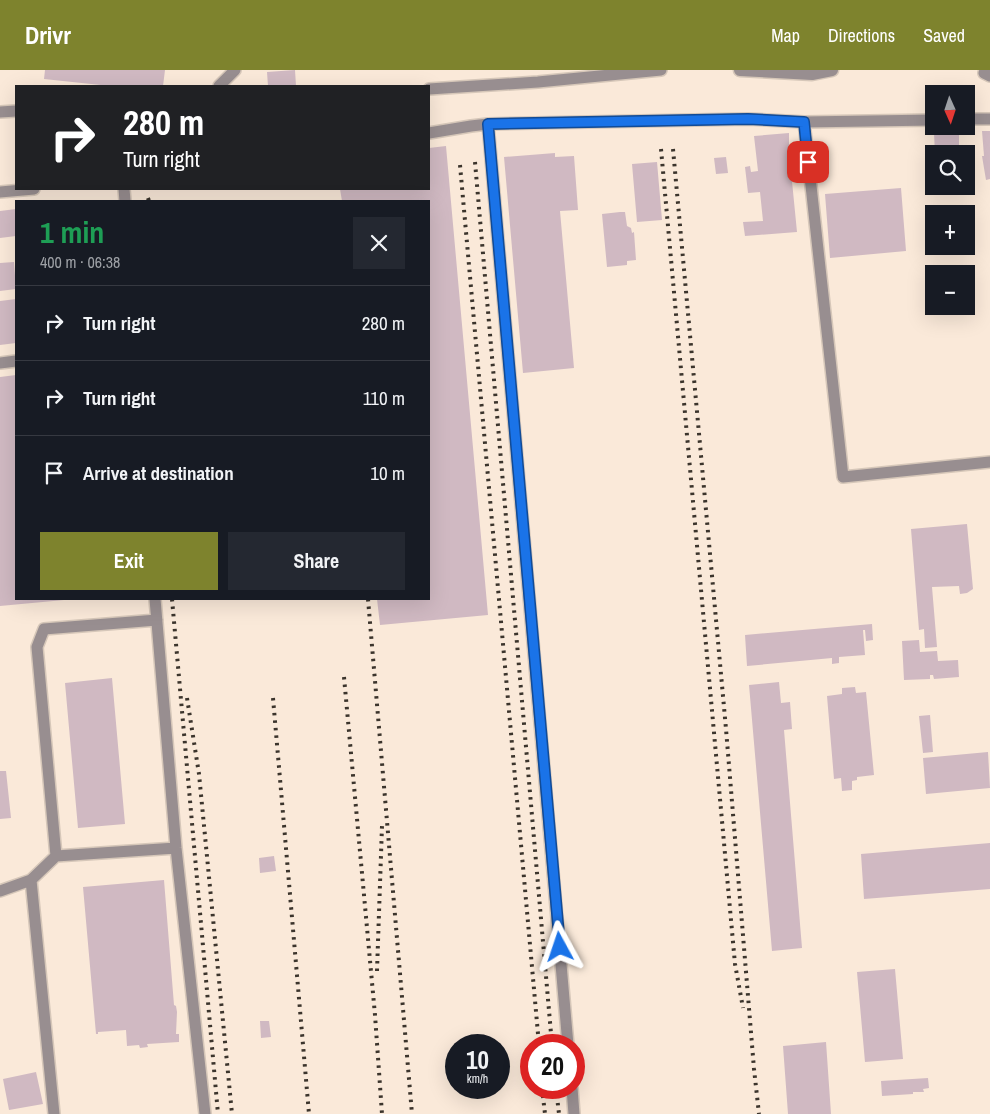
<!DOCTYPE html>
<html lang="en">
<head>
<meta charset="utf-8">
<style>
  body { margin:0; font-family:"Archivo Narrow",sans-serif; background:#242831; color:#f1f3f6; height:100vh; display:flex; flex-direction:column; font-size:19px; white-space:nowrap }
  * { box-sizing:border-box; margin:0 }
  p { font-size:16px; color:#9ea1a6 }
  .icon { flex:none; width:28px; height:28px; fill:none; stroke:currentColor; stroke-width:2; stroke-linecap:round; stroke-linejoin:round }
  .map { position:relative; flex:1; overflow:hidden }
  .details { position:absolute; left:15px; top:130px; width:415px; height:400px; display:flex; flex-direction:column; background:#171b24; border-radius:0px; box-shadow:0 5px 20px #0002 }
  .details>* { flex:none }
  .guide { position:absolute; left:15px; top:15px; width:415px; height:105px; border-radius:0px; box-shadow:0 5px 20px #0002; background:#202124; color:#fff; overflow:hidden }
  .needle { width:32px; rotate:177deg }
  .buttons { position:absolute; left:925px; top:15px; display:grid; gap:10px }
  .buttons a { display:grid; place-items:center; width:50px; height:50px; border-radius:0px; background:#171b24; box-shadow:0 5px 20px #0002; font-size:25px }
  .speed { position:absolute; left:445px; top:964px; display:flex; gap:10px; font-size:25px; font-weight:700; text-align:center }
  .speed>* { display:grid; place-content:center; width:65px; height:65px; border-radius:50%; background:#171b24; box-shadow:0 5px 20px #0002; line-height:1 }
  .speed small { font-size:12px; font-weight:400 }
  .speed .limit { border:8px solid #d22; background:#fff; color:#111 }
  .pin { position:absolute; display:grid; place-items:center; width:42px; height:42px; color:#fff; margin:-21px; border-radius:10px; box-shadow:0 2px 8px #0006 }
  .me { position:absolute; width:55px; margin:-28px; rotate:355deg; stroke-linejoin:round; filter:drop-shadow(0 0 4px #0008) }
  .turn { display:flex; align-items:center; gap:18px; height:105px; padding:0 25px; font-size:22px }
  .turn .icon { width:65px; height:65px; stroke-width:2.5 }
  .turn b { display:block; font-size:35px; line-height:42px }
  .round { display:grid; place-items:center; flex:none; width:52px; height:52px; border-radius:0px; background:#242831 }
  .overview { display:flex; align-items:center; justify-content:space-between; height:85px; padding:0 25px }
  h1 { font-size:30px; font-weight:700; line-height:38px; color:#1e9e55 }
  .primary-button { display:flex; gap:10px; margin-top:auto; padding:10px 25px }
  .primary-button a { flex:1; height:58px; border-radius:0px; background:#7e832d; color:#fff; font-size:20px; font-weight:700; line-height:58px; text-align:center }
  .primary-button a+a { background:#242831; color:#f1f3f6 }
  ul { padding:0; list-style:none }
  li { display:flex; align-items:center; gap:15px; height:75px; padding:0 25px; border-top:1px solid #363941 }
  li div { flex:1 }
  li b { display:block; font-size:19px }
  li em { font-style:normal }
  header { display:flex; align-items:center; gap:30px; box-sizing:border-box; height:70px; padding:0 25px; background:#7e832d; color:#fff }
  header strong { font-size:24px }
  nav { display:flex; gap:28px; margin-inline-start:auto; font-size:18px }
  .map>svg:first-child { display:block }
</style>
</head>
<body>
<header>
<strong>Drivr</strong>
<nav><a>Map</a><a>Directions</a><a>Saved</a></nav>
</header>
<div class="map">
<svg width="990" height="1044" viewBox="0 0 990 1044">
  <rect width="100%" height="100%" fill="#fae9d9"/>
  <!-- building -->
  <path fill="#d0b9c2" d="M 45,0 L 165,0 L 163,16 L 110,16 L 44,9 Z
    M 295,0 L 296,16 L 268,16 L 267,2 Z
    M 982,61 L 990,61 L 990,109 L 986,110 L 982,86 L 984,86 Z
    M 959,62 L 959,84 L 935,84 L 934,63 Z
    M 789,63 L 789,79 L 796,79 L 796,80 L 789,81 L 797,162 L 745,166 L 743,152 L 763,151 L 760,122 L 748,123 L 745,97 L 750,96 L 751,102 L 758,101 L 754,66 Z
    M 446,76 L 488,545 L 380,555 L 377,529 L 429,529 L 429,131 L 342,131 L 340,119 L 429,119 L 429,78 Z
    M 555,83 L 555,87 L 574,86 L 578,140 L 560,141 L 574,298 L 523,303 L 504,87 Z
    M 726,87 L 728,103 L 716,104 L 714,88 Z
    M 657,92 L 662,150 L 637,152 L 632,94 Z
    M 901,118 L 906,181 L 830,188 L 825,124 Z
    M 16,139 L 16,166 L 0,168 L 0,141 Z
    M 620,142 L 625,142 L 627,156 L 631,158 L 632,163 L 634,162 L 636,190 L 627,191 L 627,195 L 607,197 L 602,144 Z
    M 14,192 L 16,219 L 0,221 L 0,193 Z
    M 16,229 L 16,273 L 0,275 L 0,231 Z
    M 16,305 L 16,529 L 63,529 L 64,530 L 0,536 L 0,307 Z
    M 967,454 L 973,519 L 967,523 L 960,524 L 959,516 L 932,517 L 937,577 L 925,578 L 924,559 L 919,560 L 911,459 Z
    M 872,554 L 873,570 L 866,571 L 865,560 L 863,560 L 865,585 L 839,587 L 839,593 L 832,594 L 832,588 L 747,596 L 745,565 Z
    M 919,570 L 920,582 L 937,581 L 938,591 L 958,590 L 959,607 L 934,609 L 933,605 L 930,605 L 930,609 L 904,610 L 902,571 Z
    M 112,608 L 125,754 L 78,758 L 65,613 Z
    M 779,612 L 781,633 L 790,632 L 792,659 L 784,660 L 802,878 L 772,881 L 749,615 Z
    M 855,617 L 856,623 L 866,622 L 874,705 L 857,707 L 857,710 L 852,711 L 852,720 L 842,721 L 841,708 L 834,709 L 827,626 L 842,624 L 842,618 Z
    M 930,645 L 933,682 L 923,683 L 919,646 Z
    M 988,682 L 990,718 L 926,724 L 923,688 Z
    M 0,701 L 6,701 L 11,748 L 0,749 Z
    M 990,773 L 990,819 L 864,829 L 861,784 Z
    M 274,786 L 276,801 L 260,803 L 259,788 Z
    M 164,810 L 174,935 L 176,936 L 177,942 L 176,964 L 179,964 L 179,972 L 147,974 L 148,977 L 140,978 L 139,975 L 127,976 L 126,960 L 98,962 L 98,964 L 96,964 L 83,817 Z
    M 895,899 L 903,989 L 865,992 L 857,902 Z
    M 260,951 L 269,951 L 271,967 L 261,968 Z
    M 826,972 L 831,1044 L 788,1044 L 783,976 Z
    M 36,1002 L 43,1034 L 9,1040 L 3,1009 Z
    M 928,1008 L 929,1018 L 923,1019 L 924,1022 L 913,1022 L 913,1024 L 882,1026 L 881,1011 Z"/>
  <g fill="none" stroke-linecap="round" stroke-linejoin="round">
    <defs>
      <path id="lane" d="M 984,3 L 990,6
        M 219,16 L 235,0
        M 429,19 L 538,12 L 661,0
        M 0,42 L 16,41
        M 966,49 L 990,49
        M 804,52 L 843,407 L 990,392
        M 488,54 L 568,975
        M 429,63 L 471,56 L 488,54 L 748,49 L 804,52 L 934,50
        M 124,119 L 125,131
        M 0,122 L 34,119
        M 0,293 L 16,291
        M 155,529 L 176,778 L 205,1044
        M 56,786 L 37,577 L 44,559 L 157,550
        M 31,810 L 54,1044
        M 0,821 L 31,810 L 56,786 L 176,778
        M 572,1018 L 574,1044"/>
      <path id="street" d="M 740,0 L 812,4 L 832,0"/>
    </defs>
    <!-- lane casing -->
    <use href="#lane" stroke="#d6c7b9" stroke-width="14"/>
    <!-- street casing -->
    <use href="#street" stroke="#d6c7b9" stroke-width="15"/>
    <!-- lane -->
    <use href="#lane" stroke="#988e90" stroke-width="11"/>
    <!-- street -->
    <use href="#street" stroke="#988e90" stroke-width="12"/>
    <!-- rail -->
    <path stroke="#3b342c" stroke-width="4" stroke-dasharray="2.5 5" stroke-linecap="butt" d="M 661,79 L 735,894 L 743,938
      M 673,79 L 726,659 L 754,999 L 759,1044
      M 475,92 L 552,975
      M 460,95 L 539,975
      M 148,128 L 149,131
      M 172,529 L 218,1044
      M 368,529 L 412,1044
      M 344,607 L 375,945 L 382,1044
      M 187,628 L 199,704 L 232,1044
      M 273,628 L 309,1044
      M 377,901 L 382,756
      M 542,1018 L 545,1044
      M 556,1018 L 559,1044"/>
  </g>
  <g fill="none" stroke-linecap="round" stroke-linejoin="round">
    <defs>
      <path id="route" d="M 560,877 L 488,54 L 748,49 L 804,52 L 808,92"/>
    </defs>
    <!-- route casing -->
    <use href="#route" stroke="#114b97" stroke-width="12"/>
    <!-- route -->
    <use href="#route" stroke="#1a73e8" stroke-width="9"/>
  </g>
</svg>
<div class="buttons">
<a><svg class="needle" viewBox="-14 -14 28 28"><path d="M0-13l5 13h-10z" fill="#e53935"/><path d="M0 13l5-13h-10z" fill="#9ea1a6"/></svg></a>
<a><svg class="icon" aria-label="search" viewBox="0 0 24 24"><circle cx="10" cy="10" r="6"/><path d="M15 15l6 6"/></svg></a>
<a>+</a>
<a>−</a>
</div>
<div class="speed"><div>10<small>km/h</small></div><div class="limit">20</div></div>
<div class="pin" style="left:808px;top:92px;background:#d93025"><svg class="icon" aria-label="arrive" viewBox="0 0 24 24"><path d="M6 21V4h12l-3 4 3 4H6"/></svg></div>
<svg class="me" style="left:560px;top:877px" viewBox="-20 -20 40 40"><path d="M0-17L14 15 0 8-14 15z" fill="#1a73e8" stroke="#fff" stroke-width="4"/></svg>
<div class="guide">
<div class="turn"><svg class="icon" aria-label="right" viewBox="0 0 24 24"><path d="M7 20v-9h11M14 6l5 5-5 5"/></svg><div><b>280 m</b>Turn right</div></div>
</div>
<section class="details">
<div class="overview"><div><h1>1 min</h1><p>400 m · 06:38</p></div><a class="round"><svg class="icon" aria-label="close" viewBox="0 0 24 24"><path d="M6 6l12 12M18 6L6 18"/></svg></a></div>
<ul>
<li><svg class="icon" aria-label="right" viewBox="0 0 24 24"><path d="M7 20v-9h11M14 6l5 5-5 5"/></svg><div><b>Turn right</b></div><em>280 m</em></li>
<li><svg class="icon" aria-label="right" viewBox="0 0 24 24"><path d="M7 20v-9h11M14 6l5 5-5 5"/></svg><div><b>Turn right</b></div><em>110 m</em></li>
<li><svg class="icon" aria-label="arrive" viewBox="0 0 24 24"><path d="M6 21V4h12l-3 4 3 4H6"/></svg><div><b>Arrive at destination</b></div><em>10 m</em></li>
</ul>
<div class="primary-button"><a>Exit</a><a>Share</a></div>
</section>
</div>
</body>
</html>
